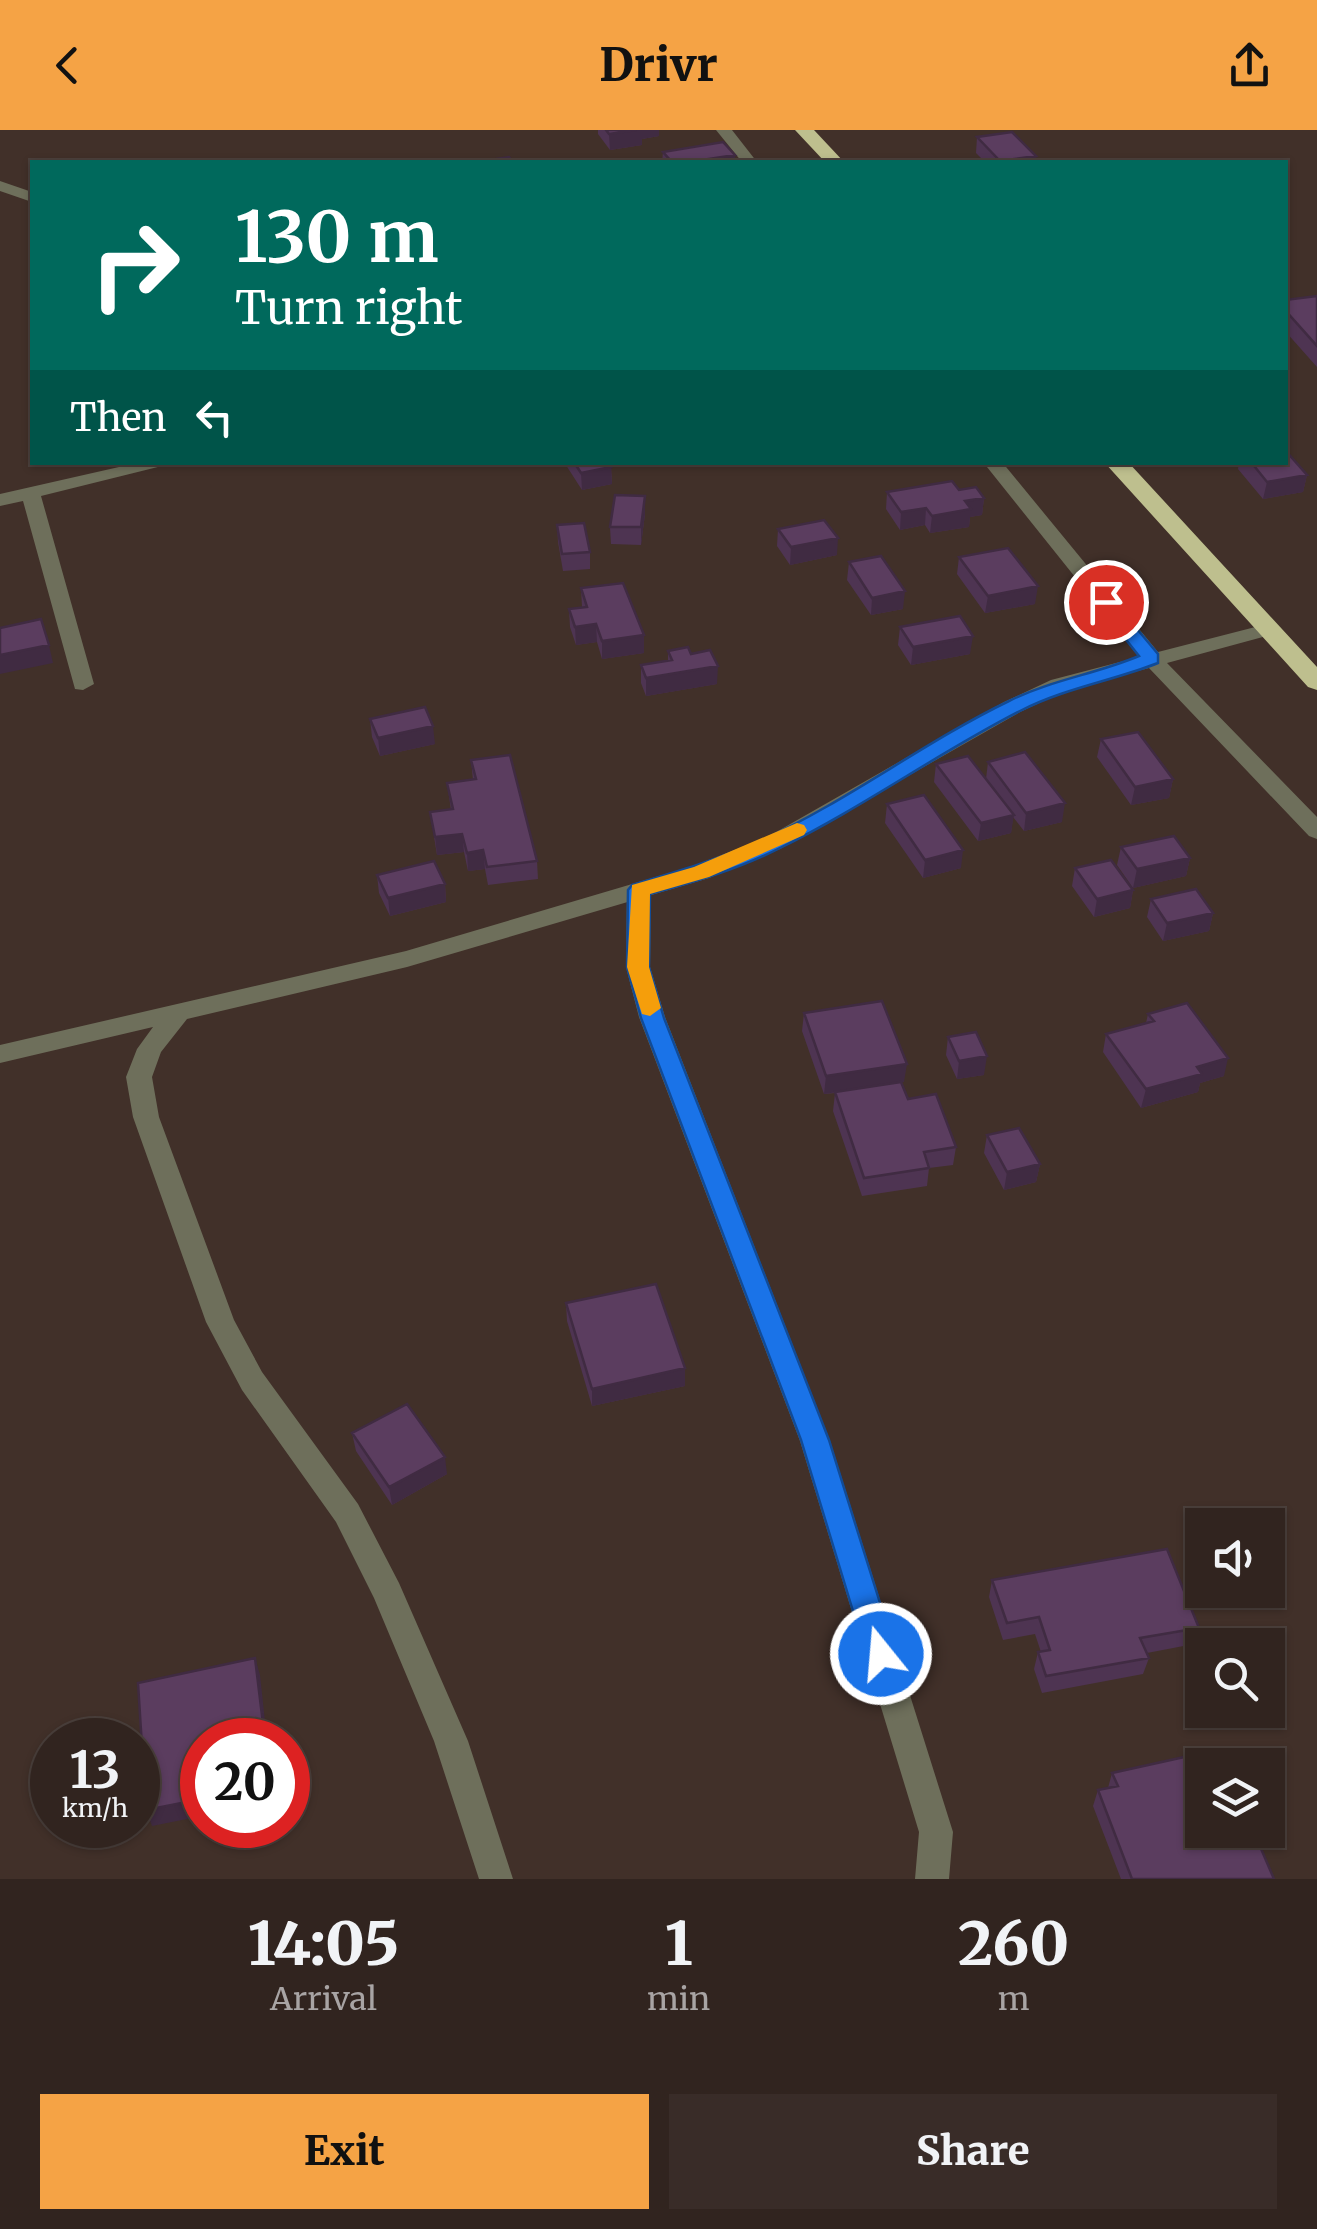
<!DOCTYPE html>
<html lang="en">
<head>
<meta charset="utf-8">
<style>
  body { margin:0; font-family:Merriweather,serif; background:#392c28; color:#f1f3f6; height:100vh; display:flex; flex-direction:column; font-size:38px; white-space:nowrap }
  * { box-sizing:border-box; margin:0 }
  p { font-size:32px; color:#a8a4a4 }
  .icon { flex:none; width:55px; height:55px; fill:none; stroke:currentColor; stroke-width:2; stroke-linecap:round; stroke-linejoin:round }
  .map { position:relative; height:1749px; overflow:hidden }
  .sheet { display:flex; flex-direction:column; background:#31241f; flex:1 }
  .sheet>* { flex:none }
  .banner { position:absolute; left:30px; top:30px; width:1258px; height:305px; border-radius:0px; box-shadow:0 2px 8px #0004,0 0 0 2px #4c413d; background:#00695c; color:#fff; overflow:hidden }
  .fabs { position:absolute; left:1185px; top:1378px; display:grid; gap:20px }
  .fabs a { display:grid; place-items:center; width:100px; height:100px; border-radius:0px; background:#31241f; box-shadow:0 2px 8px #0004,0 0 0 2px #4c413d; font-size:50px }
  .speed { position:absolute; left:30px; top:1588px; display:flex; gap:20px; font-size:50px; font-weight:700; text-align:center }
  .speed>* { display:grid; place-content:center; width:130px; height:130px; border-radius:50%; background:#31241f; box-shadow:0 2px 8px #0004,0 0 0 2px #4c413d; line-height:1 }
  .speed small { font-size:25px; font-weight:400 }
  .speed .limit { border:15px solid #d22; background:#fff; color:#111 }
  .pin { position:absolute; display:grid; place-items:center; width:85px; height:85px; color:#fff; margin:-42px; border:5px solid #fff; border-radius:50%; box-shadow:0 2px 10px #0007 }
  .me { position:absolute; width:110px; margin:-55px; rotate:343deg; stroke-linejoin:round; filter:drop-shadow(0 0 8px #0008) }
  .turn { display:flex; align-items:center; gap:35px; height:210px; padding:0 40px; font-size:45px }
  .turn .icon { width:130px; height:130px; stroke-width:2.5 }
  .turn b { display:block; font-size:70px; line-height:85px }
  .then { display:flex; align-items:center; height:95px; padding:0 40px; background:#0003; gap:20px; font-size:38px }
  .eta { display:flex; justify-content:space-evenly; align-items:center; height:170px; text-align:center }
  .eta b { font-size:60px; font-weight:800; line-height:70px }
  .cta { display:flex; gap:20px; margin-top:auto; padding:20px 40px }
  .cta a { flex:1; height:115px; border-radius:0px; background:#f5a345; color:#111; font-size:40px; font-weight:800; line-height:115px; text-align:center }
  .cta a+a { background:#392c28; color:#f1f3f6 }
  header { display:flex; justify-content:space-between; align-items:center; height:130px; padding:0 40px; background:#f5a345; color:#111; font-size:45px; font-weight:800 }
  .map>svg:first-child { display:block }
</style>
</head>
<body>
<header><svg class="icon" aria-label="back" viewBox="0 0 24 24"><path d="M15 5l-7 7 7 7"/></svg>Drivr<svg class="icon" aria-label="share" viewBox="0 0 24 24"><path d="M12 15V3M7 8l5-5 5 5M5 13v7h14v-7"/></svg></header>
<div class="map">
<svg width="1317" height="1749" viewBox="0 0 1317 1749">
  <rect width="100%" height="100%" fill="#413029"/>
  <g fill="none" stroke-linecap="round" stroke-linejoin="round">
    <!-- lane -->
    <path fill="#6e6f5b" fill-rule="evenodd" d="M 0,51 L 32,62 L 32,72 L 0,61 Z
      M 141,332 L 178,332 L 41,366 L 94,554 L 83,560 L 75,559 L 23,371 L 0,376 L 0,364 Z
      M 639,752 L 651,760 L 650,837 L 665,887 L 830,1311 L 953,1702 L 949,1749 L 915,1749 L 919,1702 L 800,1311 L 639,887 L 626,837 L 627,760 Z"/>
    <!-- street -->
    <path fill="#6e6f5b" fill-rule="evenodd" d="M 716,0 L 732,0 L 757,32 L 742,32 Z
      M 983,332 L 1002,332 L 1158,522 L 1267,494 L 1274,496 L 1277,500 L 1274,504 L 1167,533 L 1317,687 L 1317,709 L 1309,706 L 1149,538 L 1067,560 L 1020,582 L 780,719 L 709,748 L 407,837 L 187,889 L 161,922 L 152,947 L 159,987 L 234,1190 L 262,1242 L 358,1374 L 399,1453 L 468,1611 L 513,1749 L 479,1749 L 434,1611 L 374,1468 L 336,1392 L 242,1260 L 206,1192 L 133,987 L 126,947 L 137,919 L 153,897 L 0,933 L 0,915 L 406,821 L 693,736 L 764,709 L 1004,572 L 1051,550 L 1139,527 Z"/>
    <!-- highway -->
    <path fill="#bebf8e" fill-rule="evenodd" d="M 795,0 L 814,0 L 844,32 L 825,32 Z
      M 1104,332 L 1128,332 L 1317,537 L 1317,560 L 1308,557 Z"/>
  </g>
  <!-- wall -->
  <path fill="#4e3452" d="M 598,0 L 659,0 L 659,6 L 642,9 L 642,15 L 610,20 L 598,4 Z
    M 977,7 L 1035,32 L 985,32 L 976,23 Z
    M 663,22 L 735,32 L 662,32 Z
    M 1317,166 L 1317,237 L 1285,201 L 1285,170 Z
    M 564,332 L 608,332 L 611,337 L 612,354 L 582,360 Z
    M 1239,332 L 1285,332 L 1307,345 L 1303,362 L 1263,369 L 1238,339 Z
    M 887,362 L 984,368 L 982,385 L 970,387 L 969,397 L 930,403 L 925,395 L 900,400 L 886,379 Z
    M 645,384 L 641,415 L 611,414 L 610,397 Z
    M 557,395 L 590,422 L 590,439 L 563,441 L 558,412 Z
    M 778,399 L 837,425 L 790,435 L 777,416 Z
    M 959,427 L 1035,474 L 985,483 L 957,444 Z
    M 849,432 L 903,479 L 871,485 L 847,450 Z
    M 581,458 L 644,523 L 602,529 L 597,512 L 576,515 L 570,497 L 569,479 L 582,477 Z
    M 900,497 L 970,524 L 911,535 L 898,515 Z
    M 668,521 L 691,524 L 717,554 L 646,566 L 641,553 L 641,535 L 668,530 Z
    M 370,589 L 435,614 L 380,626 L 372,607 Z
    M 1101,609 L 1173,649 L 1169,668 L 1131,675 L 1097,627 Z
    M 471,630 L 537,731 L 538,749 L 488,755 L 485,739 L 468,741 L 464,722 L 437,725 L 430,682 L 451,680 L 447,653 L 473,650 Z
    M 988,632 L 1062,692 L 1024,701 L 1013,687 L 1011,703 L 978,711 L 934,652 L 936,634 L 986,649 Z
    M 887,674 L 961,738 L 923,748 L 885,693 Z
    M 1121,717 L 1190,728 L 1186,746 L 1133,758 L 1117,735 Z
    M 1075,738 L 1133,760 L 1130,778 L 1094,787 L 1072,756 Z
    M 377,745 L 445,754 L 446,772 L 390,786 L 379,763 Z
    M 1151,769 L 1213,783 L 1209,801 L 1163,811 L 1147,787 Z
    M 804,883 L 904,952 L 902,952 L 908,969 L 956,1017 L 953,1035 L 929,1038 L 927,1056 L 862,1066 L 833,981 L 835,963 L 824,964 L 802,901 Z
    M 1148,884 L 1224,946 L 1200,953 L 1198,962 L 1141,978 L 1103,922 L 1106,904 L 1146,893 Z
    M 948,907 L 984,945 L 957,949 L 946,925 Z
    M 987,1005 L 1040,1034 L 1036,1052 L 1004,1060 L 984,1023 Z
    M 566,1173 L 685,1256 L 592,1276 L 567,1191 Z
    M 352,1303 L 447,1344 L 392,1375 L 356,1321 Z
    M 992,1450 L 1199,1498 L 1194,1514 L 1147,1523 L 1149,1528 L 1143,1544 L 1042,1563 L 1034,1539 L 1038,1522 L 1041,1522 L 1035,1504 L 1003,1510 L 989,1467 Z
    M 1112,1643 L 1202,1700 L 1265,1700 L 1258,1712 L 1274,1749 L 1121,1749 L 1093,1676 L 1098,1660 L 1108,1658 Z"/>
  <!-- shaded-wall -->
  <path fill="#402b42" d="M 636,0 L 659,0 L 659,6 L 642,9 L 642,15 L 610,20 L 609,4 Z
    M 735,25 L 735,32 L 689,32 Z
    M 1036,26 L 1035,32 L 1000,32 L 1000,31 Z
    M 611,337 L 612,354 L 582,360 L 581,343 Z
    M 1307,345 L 1303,362 L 1263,369 L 1267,352 Z
    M 645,366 L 645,384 L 641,415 L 641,397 Z
    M 984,368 L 982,385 L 970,387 L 969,397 L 930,403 L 932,386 L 965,371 Z
    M 926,378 L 925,395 L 900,400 L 901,382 Z
    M 838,408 L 837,425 L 790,435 L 791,417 Z
    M 1038,456 L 1035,474 L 985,483 L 988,466 Z
    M 905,461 L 903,479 L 871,485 L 872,468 Z
    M 596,494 L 597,512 L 576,515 L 575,497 Z
    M 644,505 L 644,523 L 602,529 L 602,511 Z
    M 973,506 L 970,524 L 911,535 L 913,517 Z
    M 49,515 L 53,533 L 0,544 L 0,525 Z
    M 718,536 L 717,554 L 646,566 L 646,548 Z
    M 433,596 L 435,614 L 380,626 L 378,608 Z
    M 1173,649 L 1169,668 L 1131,675 L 1135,657 Z
    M 1065,673 L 1062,692 L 1024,701 L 1026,683 Z
    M 1014,685 L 1011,703 L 978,711 L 981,693 Z
    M 462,704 L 464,722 L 437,725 L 435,707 Z
    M 483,720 L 485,739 L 468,741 L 467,723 Z
    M 963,720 L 961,738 L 923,748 L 925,730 Z
    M 1190,728 L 1186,746 L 1133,758 L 1137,739 Z
    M 445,754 L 446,772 L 390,786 L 388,768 Z
    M 1133,760 L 1130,778 L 1094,787 L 1097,769 Z
    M 1213,783 L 1209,801 L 1163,811 L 1167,793 Z
    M 987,926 L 984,945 L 957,949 L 959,931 Z
    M 1228,928 L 1224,946 L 1200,953 L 1198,962 L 1141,978 L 1146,959 L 1197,937 Z
    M 907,934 L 904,952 L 824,964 L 826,946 Z
    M 1040,1034 L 1036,1052 L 1004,1060 L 1007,1042 Z
    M 685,1238 L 685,1256 L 592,1276 L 592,1259 Z
    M 445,1327 L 447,1344 L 392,1375 L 389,1357 Z
    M 255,1528 L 260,1545 L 267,1610 L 265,1610 Z
    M 202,1669 L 202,1686 L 152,1696 L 146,1680 Z
    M 1253,1700 L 1265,1700 L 1259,1712 L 1246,1715 Z"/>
  <!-- building -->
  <path fill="#5b3d5f" stroke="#402b42" stroke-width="2.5" d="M 606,0 L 636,0 L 609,4 Z
    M 1012,2 L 1036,26 L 1000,31 L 977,7 Z
    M 723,12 L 735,25 L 689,32 L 672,32 L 663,22 Z
    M 509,27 L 513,32 L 477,32 Z
    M 1317,166 L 1317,216 L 1285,180 L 1285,170 Z
    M 1285,320 L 1307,345 L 1267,352 L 1251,332 L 1285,332 Z
    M 574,332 L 608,332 L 611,337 L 581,343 Z
    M 952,351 L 959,360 L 976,357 L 984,368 L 965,371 L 971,379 L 932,386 L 926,378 L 901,382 L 887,362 Z
    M 615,365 L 645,366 L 641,397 L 610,397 Z
    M 824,390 L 838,408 L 791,417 L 778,399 Z
    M 584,393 L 590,422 L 562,424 L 557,395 Z
    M 1008,418 L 1038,456 L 988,466 L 959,427 Z
    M 881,426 L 905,461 L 872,468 L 849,432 Z
    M 623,453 L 644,505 L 602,511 L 596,494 L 575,497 L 569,479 L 587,477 L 581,458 Z
    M 960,486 L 973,506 L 913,517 L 900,497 Z
    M 41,489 L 49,515 L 0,525 L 0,498 Z
    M 688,517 L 691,524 L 710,520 L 718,536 L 646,548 L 641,535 L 672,530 L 668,521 Z
    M 425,577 L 433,596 L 378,608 L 370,589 Z
    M 1138,602 L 1173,649 L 1135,657 L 1101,609 Z
    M 1025,622 L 1065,673 L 1026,683 L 988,632 Z
    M 510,625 L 537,731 L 487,737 L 483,720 L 467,723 L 462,704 L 435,707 L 430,682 L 453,679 L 447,653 L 476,649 L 471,630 Z
    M 968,626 L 1014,685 L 981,693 L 936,634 Z
    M 924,665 L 963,720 L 925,730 L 887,674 Z
    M 1174,706 L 1190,728 L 1137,739 L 1121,717 Z
    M 1111,730 L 1133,760 L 1097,769 L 1075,738 Z
    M 434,731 L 445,754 L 388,768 L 377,745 Z
    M 1196,759 L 1213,783 L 1167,793 L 1151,769 Z
    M 882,871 L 907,934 L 826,946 L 804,883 Z
    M 1187,873 L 1228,928 L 1197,937 L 1202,944 L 1146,959 L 1106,904 L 1154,891 L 1148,884 Z
    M 976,902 L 987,926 L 959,931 L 948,907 Z
    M 901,952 L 908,969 L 936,964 L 956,1017 L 924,1022 L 929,1038 L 864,1048 L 835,962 Z
    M 1019,998 L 1040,1034 L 1007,1042 L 987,1005 Z
    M 656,1154 L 685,1238 L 592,1259 L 566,1173 Z
    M 407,1274 L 445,1327 L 389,1357 L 352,1303 Z
    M 1167,1419 L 1199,1498 L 1140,1508 L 1149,1528 L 1046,1546 L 1038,1522 L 1050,1520 L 1039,1487 L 1007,1493 L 992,1450 Z
    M 255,1528 L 265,1610 L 202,1610 L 202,1669 L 146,1680 L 138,1553 Z
    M 1216,1620 L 1222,1634 L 1237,1630 L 1239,1635 L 1202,1635 L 1202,1700 L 1253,1700 L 1274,1749 L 1132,1749 L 1098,1660 L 1118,1656 L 1112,1643 Z"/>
  <!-- route -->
  <path fill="#1a73e8" stroke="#114b97" stroke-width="2.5" d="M 1106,467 L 1112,469 L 1158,524 L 1158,533 C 1112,551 1065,558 1020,581 C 938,623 863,677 780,718 C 739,739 694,752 650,764 L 649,837 L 664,888 L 829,1310 L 896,1524 L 891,1534 L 881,1538 L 871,1534 L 866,1524 L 801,1310 L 641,888 L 627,837 L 628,760 L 632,755 C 676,742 720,729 762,710 C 848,671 924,612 1009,571 C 1051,550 1096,544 1139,526 L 1096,472 Z"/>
  <!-- slow -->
  <path fill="#f59e0b" d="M 797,693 L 804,695 L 807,700 L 804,705 L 709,747 L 650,764 L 649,837 L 661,878 L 650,886 L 642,884 L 627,837 L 632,755 L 694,737 Z"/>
</svg>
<div class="fabs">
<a><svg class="icon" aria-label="sound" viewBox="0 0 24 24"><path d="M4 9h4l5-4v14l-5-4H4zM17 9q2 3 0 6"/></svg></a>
<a><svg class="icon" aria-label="search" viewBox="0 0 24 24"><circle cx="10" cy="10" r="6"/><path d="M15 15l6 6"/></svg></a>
<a><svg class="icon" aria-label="layers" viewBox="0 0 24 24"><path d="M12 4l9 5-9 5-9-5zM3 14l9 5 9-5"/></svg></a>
</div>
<div class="speed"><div>13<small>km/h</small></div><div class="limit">20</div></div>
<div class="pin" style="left:1106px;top:472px;background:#d93025"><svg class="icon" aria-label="arrive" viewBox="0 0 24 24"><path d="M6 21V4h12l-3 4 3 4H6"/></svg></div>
<svg class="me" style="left:881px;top:1524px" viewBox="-20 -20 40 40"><circle r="17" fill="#1a73e8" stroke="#fff" stroke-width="3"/><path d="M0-11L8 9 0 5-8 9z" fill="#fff"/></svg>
<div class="banner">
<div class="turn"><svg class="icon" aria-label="right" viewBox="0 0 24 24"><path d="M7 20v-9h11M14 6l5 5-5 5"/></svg><div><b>130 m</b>Turn right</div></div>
<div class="then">Then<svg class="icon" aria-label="left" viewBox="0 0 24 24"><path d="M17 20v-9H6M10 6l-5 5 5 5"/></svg></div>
</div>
</div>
<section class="sheet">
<div class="eta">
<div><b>14:05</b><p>Arrival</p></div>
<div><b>1</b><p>min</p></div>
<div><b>260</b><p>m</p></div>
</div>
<div class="cta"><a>Exit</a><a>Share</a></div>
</section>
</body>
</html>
